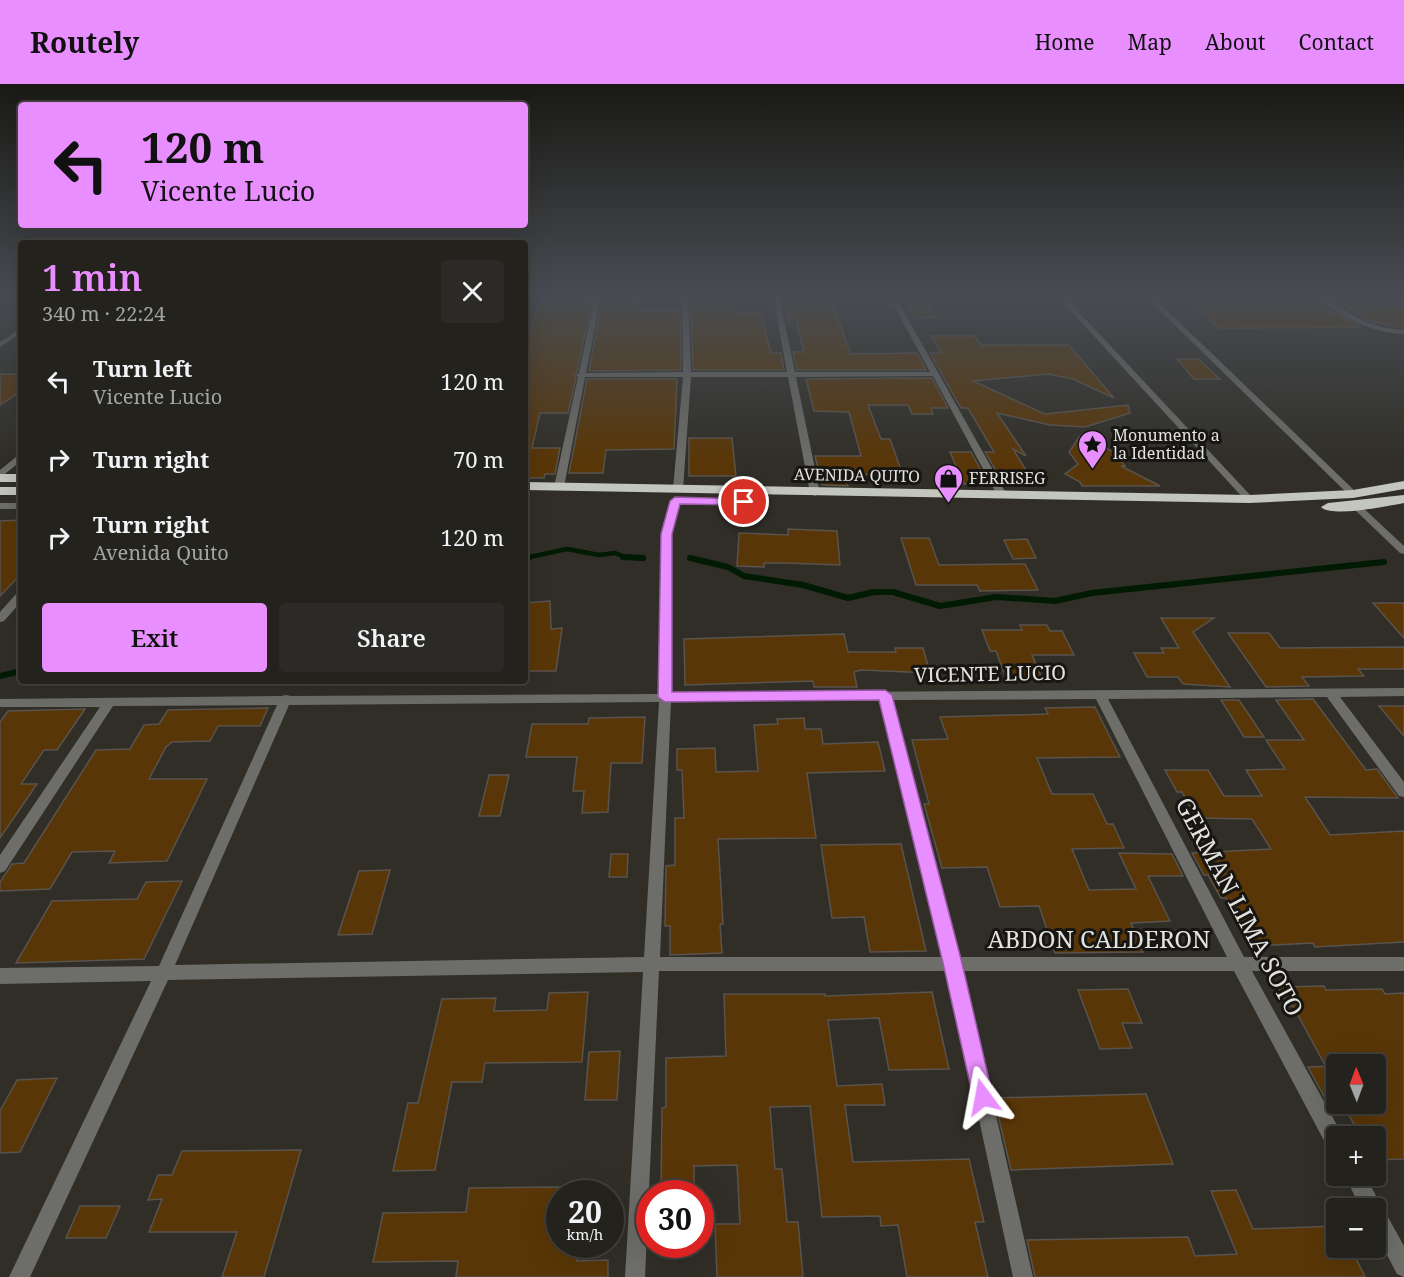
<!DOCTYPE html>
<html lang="en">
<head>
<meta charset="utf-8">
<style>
  body { margin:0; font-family:"Noto Serif",serif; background:#2c2a26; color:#f1f3f6; height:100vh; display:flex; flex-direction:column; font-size:22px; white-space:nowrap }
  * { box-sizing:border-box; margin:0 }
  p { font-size:20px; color:#a3a4a4 }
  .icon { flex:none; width:33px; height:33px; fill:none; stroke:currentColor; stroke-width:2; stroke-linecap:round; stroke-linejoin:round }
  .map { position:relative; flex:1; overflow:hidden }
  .drawer { position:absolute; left:18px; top:156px; width:510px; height:444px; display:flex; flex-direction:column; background:#24221d; border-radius:6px; box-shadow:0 6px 24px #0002,0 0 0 2px #413f3b }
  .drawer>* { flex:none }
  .hud { position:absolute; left:18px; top:18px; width:510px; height:126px; border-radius:6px; box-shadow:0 6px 24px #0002,0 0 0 2px #413f3b; background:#e98efe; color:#111; overflow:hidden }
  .needle { width:39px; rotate:359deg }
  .controls { position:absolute; left:1326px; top:970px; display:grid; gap:12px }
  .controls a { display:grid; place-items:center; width:60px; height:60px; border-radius:6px; background:#24221d; box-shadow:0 6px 24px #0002,0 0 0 2px #413f3b; font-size:30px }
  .speed { position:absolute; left:546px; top:1096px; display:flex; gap:12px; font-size:30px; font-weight:700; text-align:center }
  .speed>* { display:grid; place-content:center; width:78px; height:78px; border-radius:50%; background:#24221d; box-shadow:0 6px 24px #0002,0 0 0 2px #413f3b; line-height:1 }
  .speed small { font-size:15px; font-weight:400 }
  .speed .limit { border:9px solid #d22; background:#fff; color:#111 }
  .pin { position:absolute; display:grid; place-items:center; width:51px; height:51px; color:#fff; margin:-26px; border:3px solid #fff; border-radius:50%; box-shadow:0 2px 6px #0007 }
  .me { position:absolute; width:66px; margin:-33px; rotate:347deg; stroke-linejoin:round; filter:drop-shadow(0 0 4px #0008) }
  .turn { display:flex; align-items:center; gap:21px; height:126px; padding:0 24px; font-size:27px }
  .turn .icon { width:78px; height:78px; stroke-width:2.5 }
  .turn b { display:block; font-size:42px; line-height:51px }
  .round { display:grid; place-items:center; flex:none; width:63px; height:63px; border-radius:6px; background:#2c2a26 }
  .summary { display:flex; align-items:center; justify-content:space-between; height:102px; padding:0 24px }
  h1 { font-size:36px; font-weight:600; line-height:45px; color:#e98efe }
  .action { display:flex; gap:12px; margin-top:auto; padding:12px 24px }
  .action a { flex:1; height:69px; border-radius:6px; background:#e98efe; color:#111; font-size:24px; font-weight:600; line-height:69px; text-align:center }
  .action a+a { background:#2c2a26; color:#f1f3f6 }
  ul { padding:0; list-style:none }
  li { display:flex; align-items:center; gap:18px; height:78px; padding:0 24px }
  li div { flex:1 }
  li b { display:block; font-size:22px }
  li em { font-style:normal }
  header { display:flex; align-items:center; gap:36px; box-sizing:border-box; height:84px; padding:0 30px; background:#e98efe; color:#111 }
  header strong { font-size:28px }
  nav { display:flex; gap:33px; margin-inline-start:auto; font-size:21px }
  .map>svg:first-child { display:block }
</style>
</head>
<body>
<header>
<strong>Routely</strong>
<nav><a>Home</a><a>Map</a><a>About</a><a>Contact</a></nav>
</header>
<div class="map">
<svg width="1404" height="1193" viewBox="0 0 1404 1193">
  <rect width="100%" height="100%" fill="#302e27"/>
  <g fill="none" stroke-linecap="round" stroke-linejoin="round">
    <!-- stream-far1 -->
    <path stroke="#001a04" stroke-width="4.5" d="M 525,474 L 567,465 L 599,471 L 615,469 L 627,474
      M 637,474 L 643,474"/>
    <!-- stream -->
    <path stroke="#001a04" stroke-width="6" d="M 623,473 L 643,474
      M 525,474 L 530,473
      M 690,474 L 728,483 L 744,492 L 803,501 L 848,514 L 874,508 L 893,508 L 940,522 L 996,513 L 1055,517 L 1092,509 L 1384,478
      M 0,592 L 21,587"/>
  </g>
  <!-- building -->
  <path fill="#593607" stroke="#59534d" stroke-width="1.5" d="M 544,212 L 593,212 L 577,288 L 574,291 L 576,294 L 568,329 L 540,329 L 532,364 L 560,364 L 555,390 L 545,390 L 544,394 L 525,394 L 525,267 L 539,217 L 543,217 Z
    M 603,212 L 640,212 L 638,227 L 680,227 L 681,286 L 589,287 Z
    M 693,212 L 733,212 L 735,229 L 761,229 L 771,269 L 781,269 L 784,286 L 693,286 L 691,226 L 693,226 Z
    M 904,212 L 923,212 L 936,233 L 917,234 Z
    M 784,213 L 830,213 L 851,270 L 917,269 L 926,286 L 797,286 L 793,268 L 804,268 L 796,235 L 789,235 Z
    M 1332,214 L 1366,214 L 1380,223 L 1404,224 L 1404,244 L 1370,237 Z
    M 1316,215 L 1334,229 L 1361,243 L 1219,244 L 1186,216 Z
    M 931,252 L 975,252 L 981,261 L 1069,261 L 1114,314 L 1073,295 L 1048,290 L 973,297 L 1045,330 L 1128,321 L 1130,329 L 1085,343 L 1050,341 L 997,329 L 1026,372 L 1013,365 L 1029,391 L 999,392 L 985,368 L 994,368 L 968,324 L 961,324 L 930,269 L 941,269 Z
    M 1177,275 L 1198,275 L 1220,295 L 1194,295 Z
    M 0,290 L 21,290 L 21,307 L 0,321 Z
    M 932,294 L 948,324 L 931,324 L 933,330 L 912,330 L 908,321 L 868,321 L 881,355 L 890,355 L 901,386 L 878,386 L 879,390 L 844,391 L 848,402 L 822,401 L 815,372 L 861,372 L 849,328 L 814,327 L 806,295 Z
    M 587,295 L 677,295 L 674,365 L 606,366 L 603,389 L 569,389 Z
    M 1080,352 L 1114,368 L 1125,382 L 1121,382 L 1160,402 L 1082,402 L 1080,398 L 1065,390 L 1078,380 L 1069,368 Z
    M 689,354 L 732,354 L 736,392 L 689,392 Z
    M 950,368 L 971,368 L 984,392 L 979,392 L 983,400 L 964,400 Z
    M 21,436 L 21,490 L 0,512 L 0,437 Z
    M 788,445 L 837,447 L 840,481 L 786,479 L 764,479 L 764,483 L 737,482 L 739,449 L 788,451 Z
    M 901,454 L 929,454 L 939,481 L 1025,480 L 1038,506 L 980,507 L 977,501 L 916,501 Z
    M 1027,455 L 1036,474 L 1013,475 L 1004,456 Z
    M 550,517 L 551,545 L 562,544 L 556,587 L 525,587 L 525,519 Z
    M 1373,519 L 1404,519 L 1404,554 Z
    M 1161,534 L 1214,534 L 1193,548 L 1230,603 L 1183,600 L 1178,593 L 1147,593 L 1134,569 L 1164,569 L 1161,564 L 1179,564 Z
    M 1020,541 L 1047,541 L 1050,547 L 1062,547 L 1074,571 L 1032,571 L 1042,594 L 1006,594 L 996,567 L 990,567 L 982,546 L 1022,546 Z
    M 1228,549 L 1269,549 L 1280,564 L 1404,563 L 1404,585 L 1358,585 L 1364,592 L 1302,593 L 1309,602 L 1266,603 Z
    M 844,550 L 848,568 L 896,568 L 895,564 L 923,564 L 930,589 L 861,586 L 854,588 L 857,603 L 814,603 L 813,597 L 685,601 L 684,555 Z
    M 1313,615 L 1366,686 L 1377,685 L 1398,714 L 1305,713 L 1330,751 L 1404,747 L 1404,858 L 1315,863 L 1313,859 L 1253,862 L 1226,814 L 1221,814 L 1208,791 L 1204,791 L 1192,769 L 1271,765 L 1252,735 L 1196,734 L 1182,708 L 1177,708 L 1165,686 L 1208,686 L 1224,712 L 1262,712 L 1246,686 L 1285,685 L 1266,656 L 1304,656 L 1276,616 Z
    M 1221,616 L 1239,616 L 1264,653 L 1244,653 Z
    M 1379,622 L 1404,622 L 1404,652 Z
    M 1095,623 L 1120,673 L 1037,674 L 1052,710 L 1093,710 L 1107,740 L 1113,740 L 1124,764 L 1072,765 L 1089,806 L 1136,805 L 1119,769 L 1172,770 L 1183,792 L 1148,792 L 1170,837 L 1131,839 L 1143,868 L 1055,869 L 1039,822 L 1000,823 L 987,783 L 942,784 L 924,720 L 929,720 L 912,656 L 948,655 L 940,633 L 1048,630 L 1045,624 Z
    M 268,624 L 260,642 L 218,642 L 210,657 L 172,658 L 166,663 L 149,695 L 207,695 L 167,777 L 109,779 L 115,767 L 72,768 L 50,805 L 0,807 L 0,798 L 12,780 L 24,779 L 96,666 L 130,665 L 144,641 L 159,640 L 168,626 Z
    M 85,625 L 57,666 L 44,666 L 21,700 L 37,700 L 0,754 L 0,638 L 8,627 Z
    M 645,633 L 642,679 L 611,679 L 608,728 L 582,729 L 584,707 L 573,707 L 577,673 L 526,673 L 532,640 L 588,640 L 589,634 Z
    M 804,634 L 805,645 L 821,645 L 823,660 L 878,658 L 885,687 L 807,689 L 816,754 L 718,755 L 723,840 L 720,840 L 722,869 L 670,871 L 670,842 L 665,842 L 666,782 L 675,781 L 675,734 L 684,734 L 682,686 L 677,686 L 677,665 L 715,664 L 716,688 L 758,687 L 754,641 L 778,640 L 777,635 Z
    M 489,691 L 509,691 L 500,732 L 479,732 Z
    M 901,760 L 926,867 L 870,868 L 864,833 L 832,834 L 821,761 Z
    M 611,770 L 628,770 L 627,793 L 609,793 Z
    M 390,786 L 372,850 L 338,851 L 359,787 Z
    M 182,797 L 144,875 L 16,879 L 52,817 L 137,815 L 146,798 Z
    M 1324,902 L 1326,906 L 1382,905 L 1385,910 L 1404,909 L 1404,1075 L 1376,1076 L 1376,1053 L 1361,1053 L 1343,1020 L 1376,1020 L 1376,981 L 1325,981 L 1293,922 L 1289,922 L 1278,903 Z
    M 1128,905 L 1142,939 L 1122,939 L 1132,964 L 1100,965 L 1078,906 Z
    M 588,908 L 582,978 L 485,979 L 482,998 L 452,998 L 435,1086 L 393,1087 L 408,1019 L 418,1019 L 442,915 L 496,914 L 494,927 L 547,926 L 549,909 Z
    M 932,908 L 949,985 L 889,986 L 879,934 L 828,936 L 837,1002 L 882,1000 L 885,1021 L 845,1021 L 853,1078 L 969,1075 L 984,1138 L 975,1138 L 988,1193 L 907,1193 L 898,1141 L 881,1142 L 880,1132 L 822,1133 L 810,1022 L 770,1023 L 775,1085 L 782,1085 L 787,1138 L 798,1138 L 803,1193 L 717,1193 L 715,1140 L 740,1140 L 737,1081 L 694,1082 L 694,1110 L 661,1110 L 662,1024 L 666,1023 L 666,974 L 726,972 L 724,910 L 825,910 L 825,912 Z
    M 620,967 L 617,1016 L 585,1016 L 589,968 Z
    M 1336,982 L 1336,1014 L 1325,1014 L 1308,983 Z
    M 57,994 L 20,1068 L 0,1069 L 0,1027 L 17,996 Z
    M 1146,1010 L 1173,1080 L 1011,1086 L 994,1014 Z
    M 301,1066 L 264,1193 L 222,1193 L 237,1148 L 149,1148 L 162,1115 L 148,1116 L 158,1091 L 172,1091 L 182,1067 Z
    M 560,1103 L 560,1161 L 578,1161 L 577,1177 L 608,1176 L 608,1193 L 456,1193 L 458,1177 L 373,1178 L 383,1129 L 466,1128 L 469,1104 Z
    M 1236,1106 L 1253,1145 L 1336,1142 L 1336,1164 L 1351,1164 L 1365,1193 L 1035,1193 L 1027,1156 L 1188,1153 L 1195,1172 L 1237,1170 L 1211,1107 Z
    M 80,1122 L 120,1122 L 106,1154 L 66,1154 Z"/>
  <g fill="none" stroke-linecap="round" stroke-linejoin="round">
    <!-- street -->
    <path fill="#6d6e6a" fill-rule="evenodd" d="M 595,212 L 601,212 L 586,289 L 683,288 L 682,212 L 688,212 L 691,288 L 787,288 L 773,212 L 779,212 L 795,288 L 930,288 L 889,212 L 895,212 L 1007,411 L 1002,414 L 997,411 L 933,292 L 796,293 L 820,409 L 815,412 L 810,409 L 788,293 L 691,293 L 683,405 L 678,408 L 673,405 L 683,293 L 585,293 L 564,403 L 559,406 L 556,405 L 554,403 L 578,293 L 576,291 L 579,289 Z
      M 1057,212 L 1064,212 L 1252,413 L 1252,417 L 1246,417 Z
      M 1145,212 L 1152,212 L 1356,408 L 1356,412 L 1350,412 Z
      M 1316,212 C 1330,212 1345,227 1358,234 C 1373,242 1387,245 1404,246 L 1404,250 C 1371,248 1341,234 1316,212 Z
      M 21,244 L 21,249 L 0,263 L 0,258 Z
      M 21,369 L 21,377 L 0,394 L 0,386 Z
      M 675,414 L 680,417 L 672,450 L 671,609 L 1404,604 L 1404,612 L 1340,613 L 1404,698 L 1404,713 L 1399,712 L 1327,613 L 1108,615 L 1244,873 L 1404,873 L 1404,887 L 1252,887 L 1343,1052 L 1336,1053 L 1336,1068 L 1329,1066 L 1234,887 L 963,887 L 1033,1193 L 1013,1193 L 947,887 L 659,887 L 645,1193 L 625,1193 L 643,888 L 168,896 L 30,1193 L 9,1193 L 151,897 L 0,900 L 0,884 L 159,882 L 277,621 L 113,622 L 5,787 L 0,789 L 0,771 L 100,623 L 0,623 L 0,615 L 281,612 L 286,611 L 291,612 L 659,610 L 662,450 L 670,417 ZM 1096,615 L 1227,873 L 959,873 L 892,616 ZM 880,616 L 943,873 L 660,873 L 671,618 ZM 659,618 L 644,873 L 175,881 L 289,621 Z
      M 0,419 L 21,419 L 21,425 L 0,425 Z
      M 1356,419 L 1359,420 L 1404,462 L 1404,470 L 1400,469 L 1353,424 L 1351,422 Z
      M 21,508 L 21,518 L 4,537 L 0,538 L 0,528 L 17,509 Z
      M 1345,1092 L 1365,1092 L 1404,1162 L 1404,1193 L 1397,1190 L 1376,1150 L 1376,1125 L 1361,1125 Z"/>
    <!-- highway -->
    <path fill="#c3c6bd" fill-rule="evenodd" d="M 0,390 L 21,390 L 21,398 L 0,398 Z
      M 1404,397 L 1404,405 L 1353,414 L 1249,419 L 525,406 L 525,398 L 1249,411 L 1353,406 Z
      M 0,403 L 21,403 L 21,411 L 0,411 Z
      M 1404,411 L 1404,419 C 1387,422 1332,434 1321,423 L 1328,419 Z"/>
  </g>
  <!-- sky -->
  <linearGradient id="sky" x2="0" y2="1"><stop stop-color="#1a1915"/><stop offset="0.56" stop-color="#484c52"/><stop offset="1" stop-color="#484c52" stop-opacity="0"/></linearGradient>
  <rect width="1404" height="379" fill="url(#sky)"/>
  <!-- route -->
  <path fill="#e98efe" stroke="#975ca5" stroke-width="1.5" d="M 675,413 L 744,415 L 750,418 L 744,421 L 680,420 L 672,450 L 672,608 L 885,606 L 892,611 L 962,879 L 993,1013 L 990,1021 L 983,1024 L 976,1021 L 973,1013 L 943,879 L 879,616 L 665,618 L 658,613 L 661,450 L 670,417 Z"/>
  <!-- icons -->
  <defs>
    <symbol id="sight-pin" viewBox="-11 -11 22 30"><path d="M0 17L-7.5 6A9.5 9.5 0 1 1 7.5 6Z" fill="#e98efe" stroke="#171613"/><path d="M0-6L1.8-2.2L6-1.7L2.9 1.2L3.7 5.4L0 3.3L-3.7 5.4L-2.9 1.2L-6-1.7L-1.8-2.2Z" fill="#111"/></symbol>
    <symbol id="shop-pin" viewBox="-11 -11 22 30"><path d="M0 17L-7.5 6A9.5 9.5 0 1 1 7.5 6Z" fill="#e98efe" stroke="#171613"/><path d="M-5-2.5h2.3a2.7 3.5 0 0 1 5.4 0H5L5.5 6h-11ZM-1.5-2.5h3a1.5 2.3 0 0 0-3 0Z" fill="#111"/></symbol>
  </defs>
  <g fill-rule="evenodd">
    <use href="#sight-pin" x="1076" y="344" width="33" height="45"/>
    <use href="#shop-pin" x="932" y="378" width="33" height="45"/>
  </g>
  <g text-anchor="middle" stroke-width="6" stroke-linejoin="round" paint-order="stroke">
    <!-- far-poi labels -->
    <g font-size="16" fill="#e3e2de" stroke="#171613" text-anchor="start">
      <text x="1113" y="357">Monumento a<tspan x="1113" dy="18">la Identidad</tspan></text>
      <text x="969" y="400">FERRISEG</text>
    </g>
    <!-- far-street labels -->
    <g font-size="16" fill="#e3e2de" stroke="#171613">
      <text transform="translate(857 391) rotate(1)" y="6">AVENIDA QUITO</text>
    </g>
    <!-- street labels -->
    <g font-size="20" fill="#e3e2de" stroke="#171613">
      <text transform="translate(990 590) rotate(-1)" y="7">VICENTE LUCIO</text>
    </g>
    <!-- near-street labels -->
    <g font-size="24" fill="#e3e2de" stroke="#171613">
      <text transform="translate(1239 823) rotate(62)" y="8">GERMAN LIMA SOTO</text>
      <text x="1099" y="864">ABDON CALDERON</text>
    </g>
  </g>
</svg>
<div class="controls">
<a><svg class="needle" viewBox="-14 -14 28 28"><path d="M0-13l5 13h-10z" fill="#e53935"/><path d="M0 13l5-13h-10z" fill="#a3a4a4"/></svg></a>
<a>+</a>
<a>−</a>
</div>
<div class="speed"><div>20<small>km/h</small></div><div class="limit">30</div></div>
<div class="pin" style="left:744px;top:418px;background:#d93025"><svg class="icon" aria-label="arrive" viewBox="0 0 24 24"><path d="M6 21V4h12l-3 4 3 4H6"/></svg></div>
<svg class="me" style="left:983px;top:1013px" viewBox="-20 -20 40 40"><path d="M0-17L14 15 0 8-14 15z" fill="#e98efe" stroke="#fff" stroke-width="4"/></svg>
<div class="hud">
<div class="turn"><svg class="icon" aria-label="left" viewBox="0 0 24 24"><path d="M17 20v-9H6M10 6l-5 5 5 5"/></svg><div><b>120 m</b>Vicente Lucio</div></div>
</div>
<section class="drawer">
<div class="summary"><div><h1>1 min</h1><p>340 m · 22:24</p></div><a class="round"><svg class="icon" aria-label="close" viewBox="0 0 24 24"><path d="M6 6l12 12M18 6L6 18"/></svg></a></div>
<ul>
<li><svg class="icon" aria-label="left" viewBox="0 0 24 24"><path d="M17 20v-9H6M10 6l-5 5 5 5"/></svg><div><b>Turn left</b><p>Vicente Lucio</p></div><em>120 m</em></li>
<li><svg class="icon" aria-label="right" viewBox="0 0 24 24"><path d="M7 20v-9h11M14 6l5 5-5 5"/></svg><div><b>Turn right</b></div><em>70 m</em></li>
<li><svg class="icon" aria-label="right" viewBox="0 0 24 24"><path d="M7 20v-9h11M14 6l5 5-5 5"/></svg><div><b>Turn right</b><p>Avenida Quito</p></div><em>120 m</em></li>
</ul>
<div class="action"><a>Exit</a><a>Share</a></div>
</section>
</div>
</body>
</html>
